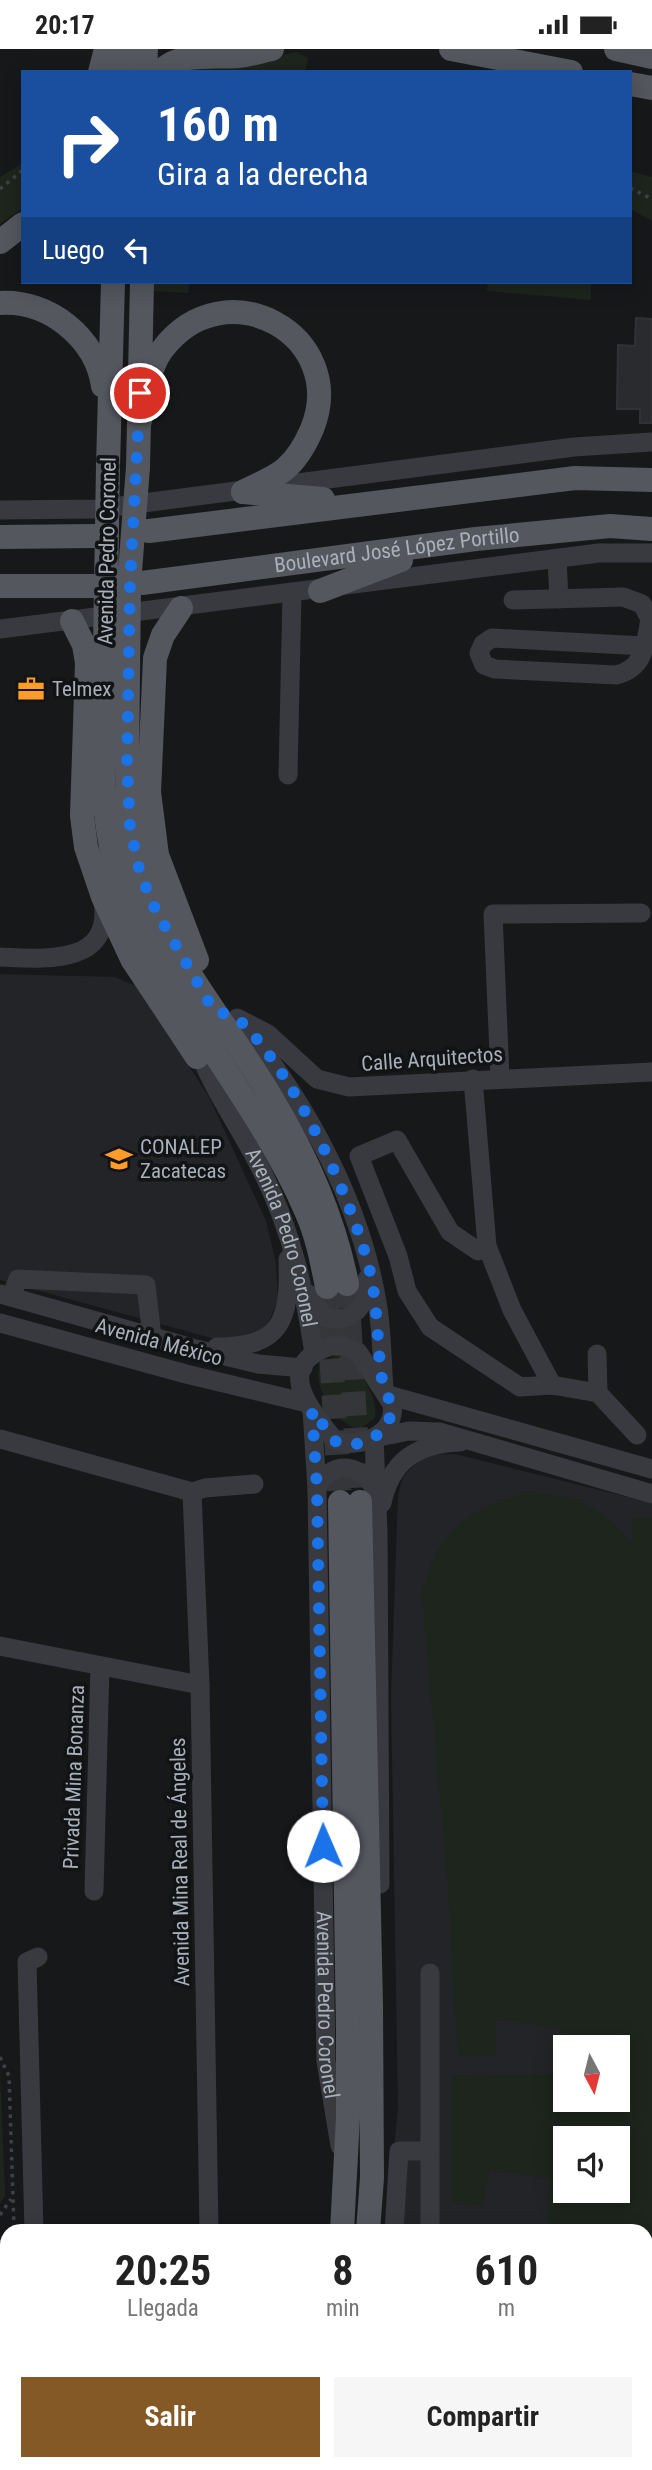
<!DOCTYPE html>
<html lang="es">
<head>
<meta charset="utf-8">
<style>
  body { margin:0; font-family:"Roboto Condensed",sans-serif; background:#f6f6f6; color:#222; height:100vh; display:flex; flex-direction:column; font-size:26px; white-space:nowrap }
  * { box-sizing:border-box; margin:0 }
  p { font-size:23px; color:#767676 }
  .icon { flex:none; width:38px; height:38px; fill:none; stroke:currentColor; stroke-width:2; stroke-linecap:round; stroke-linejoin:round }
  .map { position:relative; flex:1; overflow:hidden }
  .drawer { position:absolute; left:0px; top:2175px; width:653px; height:247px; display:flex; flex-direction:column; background:#fff; border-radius:21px 21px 0 0; box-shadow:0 4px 18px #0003 }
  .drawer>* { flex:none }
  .top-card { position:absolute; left:21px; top:21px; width:611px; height:214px; border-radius:0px; box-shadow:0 4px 18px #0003; background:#1a4fa0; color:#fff; overflow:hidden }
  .needle { width:46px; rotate:173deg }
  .fabs { position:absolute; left:553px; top:1986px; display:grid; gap:14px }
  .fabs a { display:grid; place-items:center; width:77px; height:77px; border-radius:0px; background:#fff; box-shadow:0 4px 18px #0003; font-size:35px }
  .pin { position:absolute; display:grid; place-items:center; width:60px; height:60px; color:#fff; margin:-30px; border:4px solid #fff; border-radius:50%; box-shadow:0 2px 7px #0007 }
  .me { position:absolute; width:77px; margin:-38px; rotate:359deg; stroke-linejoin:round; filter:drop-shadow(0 0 5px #0008) }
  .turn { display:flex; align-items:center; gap:24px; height:147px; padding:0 21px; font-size:32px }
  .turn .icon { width:91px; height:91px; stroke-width:2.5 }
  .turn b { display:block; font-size:49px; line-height:60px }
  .then { display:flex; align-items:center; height:66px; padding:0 21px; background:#0003; gap:14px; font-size:26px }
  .eta { display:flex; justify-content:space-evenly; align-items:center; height:119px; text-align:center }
  .eta b { font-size:42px; font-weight:700; line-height:49px }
  .button { display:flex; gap:14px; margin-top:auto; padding:14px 21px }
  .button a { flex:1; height:80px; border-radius:0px; background:#855926; color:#fff; font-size:28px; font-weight:700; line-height:80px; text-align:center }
  .button a+a { background:#f6f6f6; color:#222 }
  .status { display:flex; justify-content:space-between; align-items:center; height:49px; padding:0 35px; background:#fff; direction:ltr }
  .status svg { height:19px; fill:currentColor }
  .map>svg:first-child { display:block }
</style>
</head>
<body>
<div class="status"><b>20:17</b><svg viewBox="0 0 49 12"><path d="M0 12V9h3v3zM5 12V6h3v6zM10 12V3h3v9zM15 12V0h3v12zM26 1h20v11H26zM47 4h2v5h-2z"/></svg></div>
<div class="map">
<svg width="652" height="2421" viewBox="0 0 652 2421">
  <rect width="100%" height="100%" fill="#17181a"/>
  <!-- built -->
  <path fill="#232427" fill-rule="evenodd" d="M 0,925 L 115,928 L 138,938 L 209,1048 L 266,1172 L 276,1214 L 278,1252 L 267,1276 L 251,1288 L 215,1290 L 0,1231 Z
    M 455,1405 L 652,1454 L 652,2421 L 373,2421 L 372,2415 L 646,2415 L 646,2182 L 386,2182 L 398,2058 L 391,1647 L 398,1446 L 403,1428 L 418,1412 L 430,1406 ZM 565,1998 L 618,1998 L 618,2051 L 565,2051 ZM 565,2090 L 618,2090 L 618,2142 L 565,2142 Z"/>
  <!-- green -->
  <path fill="#1d251d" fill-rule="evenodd" d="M 297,3 L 308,9 L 305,23 L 175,23 L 244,14 Z
    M 23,114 L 23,159 L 0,175 L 0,128 Z
    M 630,122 L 652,128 L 652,172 L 630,160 Z
    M 150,233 L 190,233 L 188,244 L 150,242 Z
    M 488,233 L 591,233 L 591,251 L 487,242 Z
    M 337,1306 C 356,1310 380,1350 375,1369 L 361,1379 C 338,1381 309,1334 321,1314 Z
    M 526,1444 C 575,1445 602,1457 633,1496 L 632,1470 L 652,1469 L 652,2421 L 554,2421 L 554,2415 L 646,2415 L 646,2182 L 548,2182 L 549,2129 L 490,2122 L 482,2158 L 452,2153 L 452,2027 L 565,2025 L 565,2051 L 618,2051 L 618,1998 L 565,1998 L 565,2021 L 560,1979 L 495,1970 L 496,2007 L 458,2006 L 447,1822 L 422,1545 C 436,1484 467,1459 526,1444 ZM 565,2090 L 618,2090 L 618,2142 L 565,2142 Z
    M 0,2017 L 5,2147 L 0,2154 Z"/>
  <!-- building -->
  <path fill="#2a2b2e" stroke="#313236" stroke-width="2" d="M 636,269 L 652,270 L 652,374 L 640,374 L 640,360 L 617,360 L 618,296 L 635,297 Z"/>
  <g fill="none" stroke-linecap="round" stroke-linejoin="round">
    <!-- major-tunnel -->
    <path stroke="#34363a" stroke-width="24" stroke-dasharray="24 12" stroke-linecap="butt" d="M 347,1235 L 360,1453
      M 327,1238 L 340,1453"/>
    <!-- path -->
    <path stroke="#3e4146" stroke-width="3.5" stroke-dasharray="3.5 5" stroke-linecap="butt" d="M 630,139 L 652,150
      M 0,140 L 23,121
      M 0,2008 L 9,2027 L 14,2180
      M 0,2166 L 11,2150
      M 0,2192 L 7,2193"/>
    <!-- minor -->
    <g stroke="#383a3f" stroke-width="19">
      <path d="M 0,461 L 97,460 L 574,398 L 652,393"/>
      <path d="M 557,510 L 559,550"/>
      <path d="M 513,551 L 623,548 L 642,555 L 650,570 C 645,596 645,619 616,626 L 495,620 L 484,616 L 479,604 L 483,595 L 492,589 L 644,597"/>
      <path d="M 0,580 L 599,504 L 652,504"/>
      <path d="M 288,726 L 292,545"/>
      <path d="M 0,908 C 44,910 113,917 103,852"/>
      <path d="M 237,969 L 268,985 L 317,1030 L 349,1038 L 652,1023"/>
      <path d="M 243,976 C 308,1057 362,1155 378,1259 C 382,1285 382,1313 384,1340"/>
      <path id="s1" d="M 196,994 C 211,1040 242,1080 263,1124 C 292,1183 304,1239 314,1304"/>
      <path d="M 500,1028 L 493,865 L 641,864"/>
      <path d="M 473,1030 L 487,1197 L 512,1261 L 552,1336"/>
      <path d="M 487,1197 L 478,1202 L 450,1183 L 397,1091 L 359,1107 L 398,1207 L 407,1242 L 430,1278 L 520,1338 L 552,1336 L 598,1344 L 637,1386"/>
      <path d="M 0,1245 L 192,1299 L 258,1315 L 303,1319"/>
      <path d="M 309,1245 L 324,1268 C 353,1276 367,1257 367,1230"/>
      <path d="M 11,1248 L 18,1230 L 146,1236 L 152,1288"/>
      <path d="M 0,1274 L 186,1325 L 307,1354"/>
      <path d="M 330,1297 L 342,1297 L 358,1303 L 392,1355 C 397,1386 359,1400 335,1392 C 312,1362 271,1318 330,1297 Z"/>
      <path d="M 217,1298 C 283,1298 290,1270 288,1210"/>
      <path d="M 597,1305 L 598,1344"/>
      <path d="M 388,1346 L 652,1420"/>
      <path id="s2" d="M 312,1361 L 317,1440 L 326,2012 L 340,2097"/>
      <path d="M 0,1390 L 192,1443"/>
      <path d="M 317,1440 C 330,1409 365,1414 376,1444"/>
      <path d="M 192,1443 L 200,1636 L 209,2182"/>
      <path d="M 192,1443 L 205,1439 L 254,1435"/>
      <path d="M 382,1454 C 391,1411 417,1395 460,1393"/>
      <path d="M 0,1597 L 200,1636"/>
      <path d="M 380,1835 L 378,1483 L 374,1389 L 409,1382 L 440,1383 L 652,1445"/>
      <path d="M 94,1842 L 100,1617"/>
      <path d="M 430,1924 L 430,2182"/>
      <path d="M 34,2182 L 27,1913 L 38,1908"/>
      <path d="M 394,2182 L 399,2102 L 429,2102"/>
      <path d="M 392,2415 L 392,2421"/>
      <path d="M 437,2415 L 437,2421"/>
      <path d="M 29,2421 L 31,2415"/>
      <path d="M 209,2421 L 209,2415"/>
    </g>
    <!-- major -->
    <g stroke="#54575e" stroke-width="24">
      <path d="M 451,0 L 571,23"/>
      <path d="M 616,0 L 652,8"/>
      <path d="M 100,23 L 106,0"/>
      <path d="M 122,23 L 123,0"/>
      <path d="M 145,23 L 146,0"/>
      <path d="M 160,23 C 181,2 213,9 239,7 C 250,6 261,2 272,0"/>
      <path d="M 630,35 L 652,39"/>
      <path d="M 0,193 L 23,175"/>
      <path d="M 0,254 C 49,251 96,289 103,337"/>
      <path d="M 140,372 C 145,350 148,320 162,301 C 224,217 350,286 312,380 C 306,394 297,410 285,420 C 274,429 257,436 243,443"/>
      <path d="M 108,417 L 113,233"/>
      <path d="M 138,418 L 142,233"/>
      <path d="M 243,443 L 323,450"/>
      <path d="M 149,482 L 575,429 L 652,431"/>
      <path d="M 0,488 L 97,487"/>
      <path id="s3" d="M 142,534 L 476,490 L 610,477 L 652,480"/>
      <path d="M 0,537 L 93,537"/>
      <path d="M 320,542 L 401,511"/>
      <path d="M 181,559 L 163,586 L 155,609 L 149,743 L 157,806 L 197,911"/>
      <path d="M 72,572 L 84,596 L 87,614 L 82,767 L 86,798 L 103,848 L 132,910 L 197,1008"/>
      <path d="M 127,716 C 127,751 129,786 139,821 C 165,905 228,975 272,1050 C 307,1108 334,1168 347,1235"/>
      <path d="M 103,720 C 104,758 108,798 121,834 C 165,953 256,1046 306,1162 C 317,1186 322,1213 327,1238"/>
      <path d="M 340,1453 L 348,1985 L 348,2068 L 342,2182"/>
      <path d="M 360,1453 L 371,1956 L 372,2129 L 368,2182"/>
      <path d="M 331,2415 L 331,2421"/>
      <path d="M 357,2415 L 357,2421"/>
    </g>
    <!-- major-bridge -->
    <path stroke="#54575e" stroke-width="24" d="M 127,716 L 129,536 L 138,418
      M 103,720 L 108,417"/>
  </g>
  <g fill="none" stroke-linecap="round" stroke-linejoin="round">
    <!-- route -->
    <path stroke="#1a73e8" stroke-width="12" stroke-dasharray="0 21.6" d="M 140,344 L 130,536 L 127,716 L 130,778 L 140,824 L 156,862 L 214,962 C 222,964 233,966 239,971 C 293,1022 349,1143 368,1215 C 379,1255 376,1296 383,1337 C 385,1345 392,1352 393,1361 C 384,1387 363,1402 335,1392 L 312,1361 L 317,1440 L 323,1797"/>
  </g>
  <!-- icons -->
  <defs>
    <symbol id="office-bare" viewBox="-9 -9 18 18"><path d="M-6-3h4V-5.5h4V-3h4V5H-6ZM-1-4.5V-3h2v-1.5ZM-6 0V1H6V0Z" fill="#ff9c2a" stroke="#121315" stroke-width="2.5" paint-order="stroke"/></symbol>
    <symbol id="school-bare" viewBox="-9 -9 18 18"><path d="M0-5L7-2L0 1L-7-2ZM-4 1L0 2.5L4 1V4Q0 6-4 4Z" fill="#ff9c2a" stroke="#121315" stroke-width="2.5" paint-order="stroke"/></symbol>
  </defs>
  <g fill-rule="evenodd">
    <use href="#office-bare" x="12" y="621" width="38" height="38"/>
    <use href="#school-bare" x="100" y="1091" width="38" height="38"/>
  </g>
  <g text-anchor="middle" stroke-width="7" stroke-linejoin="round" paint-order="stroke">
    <!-- street labels -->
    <g font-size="21" fill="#a9b0bb" stroke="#121315">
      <text transform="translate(107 502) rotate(-89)" y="7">Avenida Pedro Coronel</text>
      <text dy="7" stroke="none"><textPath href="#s3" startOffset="257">Boulevard José López Portillo</textPath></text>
      <text transform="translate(432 1010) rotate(-4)" y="7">Calle Arquitectos</text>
      <text dy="7" stroke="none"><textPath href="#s1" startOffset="214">Avenida Pedro Coronel</textPath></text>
      <text transform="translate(159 1293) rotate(15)" y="7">Avenida México</text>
      <text transform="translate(74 1728) rotate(-88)" y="7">Privada Mina Bonanza</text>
      <text transform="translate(180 1813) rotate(-91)" y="7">Avenida Mina Real de Ángeles</text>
      <text dy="7" stroke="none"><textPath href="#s2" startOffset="595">Avenida Pedro Coronel</textPath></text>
    </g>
    <!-- poi labels -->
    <g font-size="21" fill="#a9b0bb" stroke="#121315" text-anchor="start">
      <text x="52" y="647">Telmex</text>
      <text x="140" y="1105">CONALEP<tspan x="140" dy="24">Zacatecas</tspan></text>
    </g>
  </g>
</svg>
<div class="fabs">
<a><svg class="needle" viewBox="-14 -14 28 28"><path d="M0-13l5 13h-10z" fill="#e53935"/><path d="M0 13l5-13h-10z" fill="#767676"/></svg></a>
<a><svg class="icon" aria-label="sound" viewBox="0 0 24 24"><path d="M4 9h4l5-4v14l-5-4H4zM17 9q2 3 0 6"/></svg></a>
</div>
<div class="pin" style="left:140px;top:344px;background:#d93025"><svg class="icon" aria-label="arrive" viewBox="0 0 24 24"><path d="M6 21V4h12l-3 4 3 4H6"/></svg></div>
<svg class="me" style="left:323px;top:1797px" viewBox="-20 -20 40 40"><circle r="19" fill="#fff"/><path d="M0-13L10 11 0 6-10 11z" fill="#1a73e8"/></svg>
<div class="top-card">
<div class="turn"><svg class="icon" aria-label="right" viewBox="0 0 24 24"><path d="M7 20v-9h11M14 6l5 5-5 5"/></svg><div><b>160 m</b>Gira a la derecha</div></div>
<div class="then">Luego<svg class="icon" aria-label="left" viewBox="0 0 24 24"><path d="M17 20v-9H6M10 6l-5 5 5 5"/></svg></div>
</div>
<section class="drawer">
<div class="eta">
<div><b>20:25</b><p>Llegada</p></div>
<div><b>8</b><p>min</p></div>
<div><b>610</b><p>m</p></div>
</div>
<div class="button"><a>Salir</a><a>Compartir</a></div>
</section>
</div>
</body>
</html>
